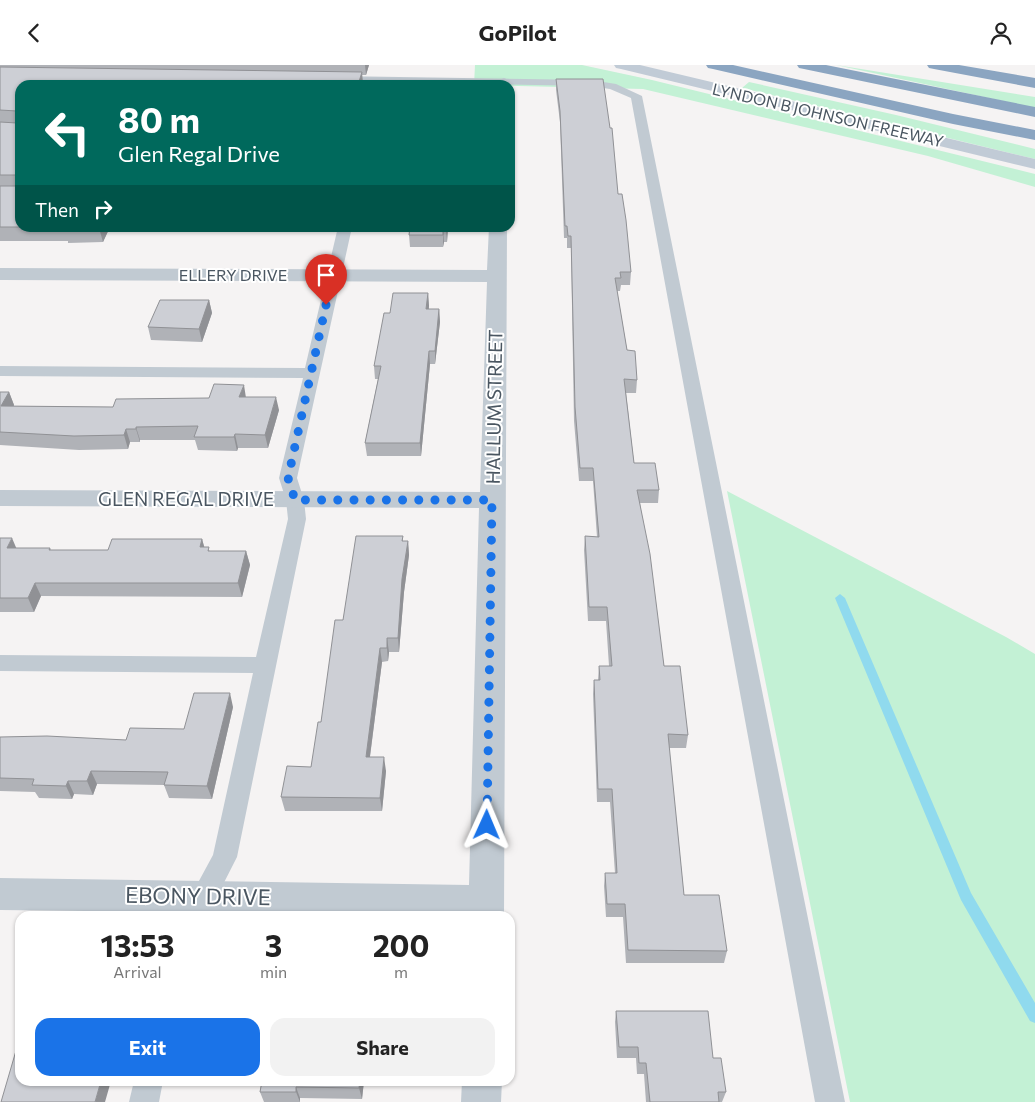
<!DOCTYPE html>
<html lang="en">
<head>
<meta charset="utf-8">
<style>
  body { margin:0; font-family:Commissioner,sans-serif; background:#f2f2f2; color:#222; height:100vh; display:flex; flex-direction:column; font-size:19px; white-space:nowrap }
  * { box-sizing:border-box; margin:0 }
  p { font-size:16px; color:#767676 }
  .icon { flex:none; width:28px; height:28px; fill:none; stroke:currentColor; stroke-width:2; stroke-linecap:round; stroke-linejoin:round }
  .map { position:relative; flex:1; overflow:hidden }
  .panel { position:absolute; left:15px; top:846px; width:500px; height:175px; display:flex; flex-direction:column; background:#fff; border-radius:15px; box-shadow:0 1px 4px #0004 }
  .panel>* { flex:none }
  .guide { position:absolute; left:15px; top:15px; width:500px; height:152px; border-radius:15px; box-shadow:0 1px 4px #0004; background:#00695c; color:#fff; overflow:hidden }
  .pin { position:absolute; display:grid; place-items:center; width:42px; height:42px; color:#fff; margin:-51px -21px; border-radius:50% 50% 50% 0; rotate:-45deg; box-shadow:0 0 5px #0007 }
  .pin .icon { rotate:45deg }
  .me { position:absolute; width:55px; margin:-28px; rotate:1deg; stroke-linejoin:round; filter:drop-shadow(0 0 4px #0008) }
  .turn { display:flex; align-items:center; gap:18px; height:105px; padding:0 20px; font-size:22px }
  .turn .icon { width:65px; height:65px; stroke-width:2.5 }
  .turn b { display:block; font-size:35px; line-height:42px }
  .then { display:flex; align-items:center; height:48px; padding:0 20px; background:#0003; gap:10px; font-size:19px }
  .eta { display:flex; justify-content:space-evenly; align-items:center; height:85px; text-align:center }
  .eta b { font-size:30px; font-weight:700; line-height:35px }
  .primary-button { display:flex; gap:10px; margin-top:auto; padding:10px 20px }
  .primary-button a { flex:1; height:58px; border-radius:15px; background:#1a73e8; color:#fff; font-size:20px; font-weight:700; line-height:58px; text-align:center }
  .primary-button a+a { background:#f2f2f2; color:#222 }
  header { display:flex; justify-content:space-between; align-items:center; height:65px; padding:0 20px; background:#fff; font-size:22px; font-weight:700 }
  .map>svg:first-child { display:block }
</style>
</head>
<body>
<header><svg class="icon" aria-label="back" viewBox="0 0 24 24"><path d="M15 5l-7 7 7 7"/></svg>GoPilot<svg class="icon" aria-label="person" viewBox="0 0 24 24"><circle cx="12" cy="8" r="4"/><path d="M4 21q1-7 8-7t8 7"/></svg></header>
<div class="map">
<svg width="1035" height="1037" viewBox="0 0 1035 1037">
  <rect width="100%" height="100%" fill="#f5f3f3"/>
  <!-- green -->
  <path fill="#c3f1d5" d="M 475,0 L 582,0 L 652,15 L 1035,109 L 1035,122 L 928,91 L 643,24 L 474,20 Z
    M 836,0 L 1035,32 L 1035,43 Z
    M 749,17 L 896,50 L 1035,84 L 1035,94 L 742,23 Z
    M 727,426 L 1006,572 L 1035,589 L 1035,1037 L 850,1037 Z"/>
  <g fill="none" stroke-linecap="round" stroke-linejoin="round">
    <!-- stream -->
    <path fill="#90daee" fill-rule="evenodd" d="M 840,529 L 845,533 L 971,828 L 1035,938 L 1035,958 L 1030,956 L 961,835 L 835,533 Z"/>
    <!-- lane -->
    <path fill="#c1cad2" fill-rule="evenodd" d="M 336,11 L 591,15 L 616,19 L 642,31 L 845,1037 L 815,1037 L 631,33 L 610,24 L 591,21 L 332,16 L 331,14 Z
      M 338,162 L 352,162 L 297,413 L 304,435 L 306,454 L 237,792 L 207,851 L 180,851 L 213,790 L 253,608 L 0,606 L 0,590 L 256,592 L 288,454 L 286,435 L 279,413 L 303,313 L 0,311 L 0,301 L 305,303 Z
      M 134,1016 L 163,1016 L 159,1037 L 129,1037 Z"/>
    <!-- street -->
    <path fill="#c1cad2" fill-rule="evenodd" d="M 504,13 L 509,15 L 512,18 L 510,22 L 510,20 L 496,20 L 499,15 Z
      M 489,162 L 507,162 L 504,851 L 0,845 L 0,813 L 469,820 L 479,443 L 0,441 L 0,425 L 480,427 L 487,217 L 0,215 L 0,203 L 487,205 Z
      M 462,1016 L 502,1016 L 501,1037 L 461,1037 Z"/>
    <!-- secondary -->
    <path fill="#c1cbd6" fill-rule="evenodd" d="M 614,0 L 640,0 L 1035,94 L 1035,104 L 621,4 L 616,3 Z"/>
    <!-- highway -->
    <path fill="#8ba5c1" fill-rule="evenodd" d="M 706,0 L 733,0 L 953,49 L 1035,65 L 1035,75 L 953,59 L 713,4 L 708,3 Z
      M 797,0 L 826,0 L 1035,42 L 1035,52 L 804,4 L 799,3 Z
      M 927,0 L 959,0 L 1035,13 L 1035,23 L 934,4 L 929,3 Z"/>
  </g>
  <!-- wall -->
  <path fill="#b0b2b7" d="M 0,0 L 369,0 L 366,10 L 362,10 L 363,20 L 20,20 L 20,162 L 110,162 L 103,177 L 68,178 L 68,176 L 0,176 Z
    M 556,14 L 618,129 L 631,207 L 630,220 L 621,220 L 620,226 L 617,226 L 627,285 L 637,315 L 636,328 L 626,328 L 634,398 L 659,425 L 658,438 L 640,438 L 664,601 L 688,670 L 686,683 L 669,683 L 684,830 L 727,886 L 724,898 L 626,898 L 623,852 L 606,852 L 604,821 L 605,808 L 615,808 L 610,737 L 597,737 L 593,629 L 594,615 L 598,615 L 599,601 L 609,601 L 606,556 L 588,556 L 584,485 L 585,471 L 597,472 L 593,416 L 579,416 L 574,356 L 571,183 L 567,183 L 567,173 L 564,173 L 560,57 L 556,25 Z
    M 448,162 L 447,177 L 444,177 L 443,182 L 410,182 L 409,170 Z
    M 428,228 L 429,244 L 439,244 L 440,257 L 435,299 L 430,299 L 421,391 L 367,391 L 365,378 L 378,314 L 375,314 L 374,301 L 390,248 Z
    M 209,235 L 212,248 L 202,277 L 151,275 L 148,262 Z
    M 0,327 L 9,327 L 14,340 L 14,341 L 113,342 L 246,332 L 279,345 L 268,383 L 238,383 L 237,386 L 198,385 L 195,375 L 140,375 L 140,377 L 130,377 L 128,384 L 79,385 L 0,380 Z
    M 403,471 L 403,476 L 408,476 L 409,490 L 404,527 L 399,587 L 389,587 L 388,596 L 382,597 L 370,692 L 386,706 L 382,746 L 285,746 L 281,732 L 311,702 L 343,555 Z
    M 0,473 L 16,483 L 50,483 L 51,485 L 108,485 L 202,474 L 204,482 L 210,486 L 246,486 L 250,500 L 242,532 L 41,531 L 34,547 L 0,547 Z
    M 233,642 L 212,734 L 169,733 L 164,720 L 97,719 L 93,730 L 74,729 L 72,734 L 39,733 L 35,727 L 0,726 L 0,672 L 126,675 L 184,664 Z
    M 616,946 L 713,993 L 726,1027 L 722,1037 L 646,1037 L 644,1009 L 637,1009 L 636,993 L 617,993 L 615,957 Z
    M 262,1016 L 364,1016 L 362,1034 L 300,1033 L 300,1037 L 264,1037 L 260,1027 Z"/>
  <!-- shaded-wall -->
  <path fill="#909195" d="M 365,0 L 369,0 L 366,10 Z
    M 362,7 L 363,20 L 358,20 Z
    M 110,162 L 103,177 L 99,163 Z
    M 446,162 L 448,162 L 447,177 L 446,164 Z
    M 443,164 L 444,177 L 443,182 Z
    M 428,228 L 429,241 L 427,257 L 426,244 Z
    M 209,235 L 212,248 L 202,277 L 199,264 Z
    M 439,244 L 440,257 L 435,299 L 435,286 Z
    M 429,286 L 430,299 L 421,391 L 420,378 Z
    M 244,320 L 246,333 L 239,332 Z
    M 9,327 L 14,340 L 6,354 L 1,341 Z
    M 276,332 L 279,345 L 268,383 L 265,370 Z
    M 136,362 L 140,375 L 140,377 L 136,364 Z
    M 126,364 L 130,377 L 128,384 L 124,370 Z
    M 235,369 L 238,383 L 237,386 L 234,372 Z
    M 12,473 L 18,487 L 7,483 Z
    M 202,474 L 206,488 L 200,482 Z
    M 408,476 L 409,490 L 404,527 L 399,587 L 398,573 L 402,514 Z
    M 246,486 L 250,500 L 242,532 L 238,518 Z
    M 35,518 L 41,531 L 34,547 L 28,533 Z
    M 387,573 L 389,587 L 388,596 L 387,583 Z
    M 380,583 L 382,597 L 368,706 L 366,692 Z
    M 230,628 L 233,642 L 212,734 L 207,721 Z
    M 384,692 L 386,706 L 382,746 L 380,733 Z
    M 91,706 L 97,719 L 93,730 L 87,716 Z
    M 68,716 L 74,729 L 72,734 L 66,721 Z
    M 101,1016 L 111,1016 L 105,1037 L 95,1037 Z
    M 360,1016 L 364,1016 L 362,1034 L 359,1023 Z
    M 296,1022 L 300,1033 L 300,1037 L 296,1027 Z"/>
  <!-- building -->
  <path fill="#cdcfd5" stroke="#909195" d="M 0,2 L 362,7 L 358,20 L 20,20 L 20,162 L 0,162 L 0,121 L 17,121 L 17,110 L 0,110 L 0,57 L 17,58 L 17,46 L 0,45 Z
    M 556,14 L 603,14 L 610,63 L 612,63 L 618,129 L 622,129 L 626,155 L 631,207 L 620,207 L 621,213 L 615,213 L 627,285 L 635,286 L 637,315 L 624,314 L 634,398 L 655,398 L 659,425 L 637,425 L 650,489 L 664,601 L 680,601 L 688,670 L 668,669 L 684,830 L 719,830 L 727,886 L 628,885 L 625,839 L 607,839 L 605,808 L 617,808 L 612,724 L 598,724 L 594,615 L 600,615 L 599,601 L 612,601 L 607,542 L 589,542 L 585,471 L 599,472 L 593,403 L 580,403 L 575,342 L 571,171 L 568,171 L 567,161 L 565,161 L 560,46 Z
    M 403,17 L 453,18 L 453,20 L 403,20 Z
    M 64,162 L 99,162 L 64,164 Z
    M 410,162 L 446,162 L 446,164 L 443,164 L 443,170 L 409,170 Z
    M 393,228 L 428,228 L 426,244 L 439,244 L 435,286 L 429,286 L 420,378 L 365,378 L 381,301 L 374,301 L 384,248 L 390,248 Z
    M 160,235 L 209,235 L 199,264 L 148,262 Z
    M 214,319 L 244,320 L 239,332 L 276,332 L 265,370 L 235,369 L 234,372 L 194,372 L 198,361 L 136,362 L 136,364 L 126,364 L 124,370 L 74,371 L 0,367 L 0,327 L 9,327 L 1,341 L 113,342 L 116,334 L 209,333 Z
    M 356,471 L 403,471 L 402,476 L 408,476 L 402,514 L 398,573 L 387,573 L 387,583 L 380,583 L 366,692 L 384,692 L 380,733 L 281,732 L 287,701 L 311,702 L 318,657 L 321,657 L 335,555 L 343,555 Z
    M 0,473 L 12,473 L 7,483 L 50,483 L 49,485 L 108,485 L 112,474 L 202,474 L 200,482 L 209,482 L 208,486 L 246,486 L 238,518 L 35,518 L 28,533 L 0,533 Z
    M 194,628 L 230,628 L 207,721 L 164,720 L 168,707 L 91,706 L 87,716 L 68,716 L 66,721 L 32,720 L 34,714 L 0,713 L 0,672 L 47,671 L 126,675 L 130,663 L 184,664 Z
    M 616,946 L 708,946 L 713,993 L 721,993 L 726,1027 L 718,1027 L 719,1037 L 650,1037 L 646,998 L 639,998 L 638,982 L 619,982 Z
    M 20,972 L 20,1016 L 101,1016 L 95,1037 L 1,1037 Z
    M 262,1016 L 360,1016 L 359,1023 L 296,1022 L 296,1027 L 260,1027 Z"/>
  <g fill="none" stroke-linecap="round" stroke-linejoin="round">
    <!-- route -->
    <path stroke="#1a73e8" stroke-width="9" stroke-dasharray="0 16.2" d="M 326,240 L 288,413 L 295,435 L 492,435 L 487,760"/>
  </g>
  <g text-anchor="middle" stroke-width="4" stroke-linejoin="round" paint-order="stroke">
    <!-- far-street labels -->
    <g font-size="16" fill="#4a5661" stroke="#fff">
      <text transform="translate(828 50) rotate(13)" y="6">LYNDON B JOHNSON FREEWAY</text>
      <text x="233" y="216">ELLERY DRIVE</text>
    </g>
    <!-- street labels -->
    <g font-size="19" fill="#4a5661" stroke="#fff">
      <text transform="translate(494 342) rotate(-89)" y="7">HALLUM STREET</text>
      <text x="186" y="441">GLEN REGAL DRIVE</text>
    </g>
    <!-- near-street labels -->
    <g font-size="22" fill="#4a5661" stroke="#fff">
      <text transform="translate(198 831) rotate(1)" y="8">EBONY DRIVE</text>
    </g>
  </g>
</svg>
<div class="pin" style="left:326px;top:240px;background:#d93025"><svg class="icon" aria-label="arrive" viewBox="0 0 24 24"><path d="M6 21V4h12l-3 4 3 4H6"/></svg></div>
<svg class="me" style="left:487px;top:760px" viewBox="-20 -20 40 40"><path d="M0-17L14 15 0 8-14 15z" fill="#1a73e8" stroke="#fff" stroke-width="4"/></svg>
<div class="guide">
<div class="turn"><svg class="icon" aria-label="left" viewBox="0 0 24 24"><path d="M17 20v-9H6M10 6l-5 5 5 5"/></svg><div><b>80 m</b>Glen Regal Drive</div></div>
<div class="then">Then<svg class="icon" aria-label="right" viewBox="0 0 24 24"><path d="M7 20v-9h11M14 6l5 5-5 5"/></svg></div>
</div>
<section class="panel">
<div class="eta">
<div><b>13:53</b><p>Arrival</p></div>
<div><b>3</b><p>min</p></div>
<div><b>200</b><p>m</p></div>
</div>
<div class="primary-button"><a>Exit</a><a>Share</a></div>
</section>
</div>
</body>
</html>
